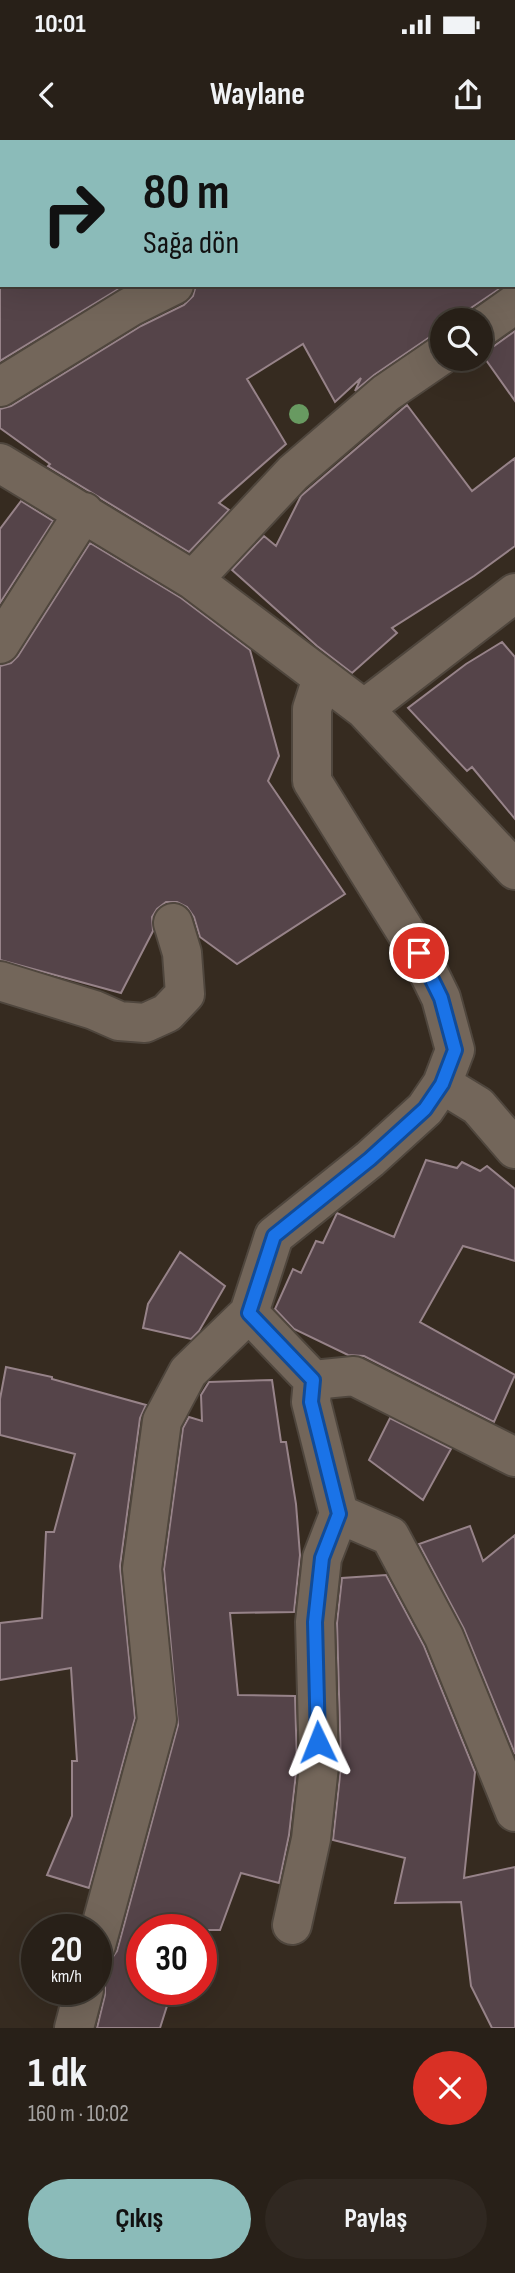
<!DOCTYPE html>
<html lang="tr">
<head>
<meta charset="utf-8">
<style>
  body { margin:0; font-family:"Sofia Sans Condensed",sans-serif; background:#302821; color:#f1f3f6; height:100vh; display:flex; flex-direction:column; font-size:26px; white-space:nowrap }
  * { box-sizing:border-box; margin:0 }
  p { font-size:23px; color:#a5a3a2 }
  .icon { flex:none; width:38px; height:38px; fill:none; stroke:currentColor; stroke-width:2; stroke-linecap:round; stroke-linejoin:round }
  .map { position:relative; height:1888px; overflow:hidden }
  .side { display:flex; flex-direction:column; background:#282018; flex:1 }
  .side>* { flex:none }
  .banner { position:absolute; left:0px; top:0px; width:516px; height:147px; box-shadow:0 7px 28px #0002,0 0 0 2px #443e37; background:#8bbbb9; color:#111; overflow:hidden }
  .buttons { position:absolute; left:430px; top:168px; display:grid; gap:14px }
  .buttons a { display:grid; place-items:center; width:63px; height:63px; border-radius:50%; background:#282018; box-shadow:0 7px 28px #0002,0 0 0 2px #443e37; font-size:35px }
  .speed { position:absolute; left:21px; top:1774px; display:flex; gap:14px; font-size:35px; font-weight:700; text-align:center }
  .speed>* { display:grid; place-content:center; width:91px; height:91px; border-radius:50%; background:#282018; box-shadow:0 7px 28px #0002,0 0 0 2px #443e37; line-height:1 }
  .speed small { font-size:18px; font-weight:400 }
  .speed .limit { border:10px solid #d22; background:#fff; color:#111 }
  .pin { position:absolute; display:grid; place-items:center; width:60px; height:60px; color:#fff; margin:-30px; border:4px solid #fff; border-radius:50%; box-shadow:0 2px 7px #0007 }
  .me { position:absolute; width:77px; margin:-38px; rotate:358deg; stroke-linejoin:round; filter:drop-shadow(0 0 5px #0008) }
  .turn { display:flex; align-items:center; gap:24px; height:147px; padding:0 28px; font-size:32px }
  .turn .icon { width:91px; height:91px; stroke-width:2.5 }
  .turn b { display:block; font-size:49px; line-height:60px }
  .round { display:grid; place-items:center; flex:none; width:74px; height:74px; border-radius:37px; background:#302821 }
  .head { display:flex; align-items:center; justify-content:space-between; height:119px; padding:0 28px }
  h1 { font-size:42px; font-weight:700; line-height:52px }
  .primary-button { display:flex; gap:14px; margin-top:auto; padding:14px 28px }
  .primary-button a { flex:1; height:80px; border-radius:42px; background:#8bbbb9; color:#111; font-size:28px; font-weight:700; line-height:80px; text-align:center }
  .primary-button a+a { background:#302821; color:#f1f3f6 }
  .status { display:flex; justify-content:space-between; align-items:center; height:49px; padding:0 35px; background:#282018; direction:ltr }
  .status svg { height:19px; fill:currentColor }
  header { display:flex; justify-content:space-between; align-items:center; height:91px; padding:0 28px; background:#282018; font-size:32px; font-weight:700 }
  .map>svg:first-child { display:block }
</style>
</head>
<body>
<div class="status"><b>10:01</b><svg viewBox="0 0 49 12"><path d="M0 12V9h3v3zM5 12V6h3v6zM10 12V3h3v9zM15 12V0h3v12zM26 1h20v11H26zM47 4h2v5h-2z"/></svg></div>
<header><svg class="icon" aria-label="back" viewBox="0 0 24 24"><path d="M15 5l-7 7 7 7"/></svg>Waylane<svg class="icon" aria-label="share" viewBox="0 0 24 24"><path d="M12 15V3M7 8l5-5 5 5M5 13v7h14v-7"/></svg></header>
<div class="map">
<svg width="515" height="1888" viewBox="0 0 515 1888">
  <rect width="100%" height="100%" fill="#362b20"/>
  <!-- building -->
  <path fill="#554449" stroke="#978389" stroke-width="2" d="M 0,145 L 125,145 L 0,221 Z
    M 196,145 L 505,145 L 468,170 L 461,180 L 443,180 L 443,188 L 374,235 L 355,251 L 361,238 L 335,262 L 303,204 L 247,239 L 286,304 L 219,363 L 229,370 L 189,412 L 48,326 L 50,324 L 0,288 L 0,269 L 11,266 L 141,186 L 184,165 L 193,156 Z
    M 515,191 L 515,261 L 481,213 L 481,210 L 494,206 Z
    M 407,265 L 472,351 L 515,318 L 515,406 L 474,436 L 392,488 L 397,493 L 352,533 L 317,506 L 232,430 L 264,396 L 276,406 L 301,356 Z
    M 21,361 L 53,381 L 0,463 L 0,389 Z
    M 90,403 L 181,458 L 250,510 L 279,616 L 268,641 L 345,754 L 237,824 L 200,797 L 194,777 L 187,767 L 177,762 L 166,762 L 157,769 L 152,777 L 153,791 L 121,853 L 0,820 L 0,526 L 11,523 L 18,516 Z
    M 502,502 L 515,517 L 515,679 L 472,627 L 467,631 L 408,568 L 466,524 Z
    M 426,1020 L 457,1028 L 462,1022 L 480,1031 L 487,1026 L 515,1049 L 515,1121 L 463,1106 L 420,1182 L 515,1235 L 494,1282 L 364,1216 L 348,1215 L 294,1189 L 275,1169 L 293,1129 L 301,1133 L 316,1101 L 323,1103 L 337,1073 L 394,1097 Z
    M 180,1112 L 225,1146 L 199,1191 L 191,1199 L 143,1188 L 148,1164 Z
    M 6,1227 L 52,1237 L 52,1239 L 146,1265 L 140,1278 L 120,1426 L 135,1578 L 89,1748 L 47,1735 L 72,1676 L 72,1621 L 77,1621 L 71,1528 L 0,1540 L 0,1483 L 42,1478 L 46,1392 L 54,1392 L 75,1314 L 0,1295 L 0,1259 Z
    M 272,1240 L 281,1302 L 286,1302 L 296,1364 L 300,1415 L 294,1472 L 230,1473 L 238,1555 L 295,1556 L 297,1625 L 289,1695 L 279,1743 L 241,1733 L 220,1790 L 142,1790 L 142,1850 L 172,1850 L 160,1888 L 97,1888 L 105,1855 L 105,1845 L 102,1839 L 109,1822 L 117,1811 L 178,1585 L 164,1429 L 183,1288 L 189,1277 L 202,1281 L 201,1255 L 209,1242 Z
    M 390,1278 L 451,1309 L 423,1360 L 369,1320 Z
    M 470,1386 L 483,1421 L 515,1395 L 515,1614 L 464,1489 L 419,1404 Z
    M 386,1435 L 424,1506 L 475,1632 L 464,1738 L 515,1727 L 515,1888 L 492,1888 L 471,1846 L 461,1762 L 395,1763 L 405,1718 L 333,1700 L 341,1626 L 337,1483 L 342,1438 Z"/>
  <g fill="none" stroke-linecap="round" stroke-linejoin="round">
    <defs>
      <path id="minor" d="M 65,2 L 68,0
        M 468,2 L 471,0
        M 0,38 L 2,37
        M 481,188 L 515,164
        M 0,247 L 130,167 L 174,145
        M 0,323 L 193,440 L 364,569 L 515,730
        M 193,440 L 293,333 L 386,253 L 443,214
        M 0,504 L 84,372
        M 322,538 L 312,569 L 312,641 L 419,813 L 441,858 L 455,910 L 442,944
        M 364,569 L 515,453
        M 0,841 L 94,870 L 119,881 L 145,883 L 167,873 L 185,854 L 182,813 L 173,783
        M 249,1173 L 313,1240 L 354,1236 L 515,1317
        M 339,1374 L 390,1396 L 444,1497 L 515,1672
        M 292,1785 L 311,1699 L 319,1626 L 315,1482 L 322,1418 L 339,1374 L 311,1262 L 313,1240
        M 96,1805 L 157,1580 L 142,1429 L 162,1281 L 188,1232 L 249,1173 L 274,1096 L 370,1019 L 425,969 L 442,944 L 478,966 L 515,1009
        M 74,1888 L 84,1850"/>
    </defs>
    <!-- minor casing -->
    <use href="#minor" stroke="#4f463d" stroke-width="42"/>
    <!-- minor -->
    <use href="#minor" stroke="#73665a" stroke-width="38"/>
  </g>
  <!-- trees -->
  <circle fill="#689a61" cx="299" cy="274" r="10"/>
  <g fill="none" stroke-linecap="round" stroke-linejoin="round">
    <defs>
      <path id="route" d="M 318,1602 L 315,1482 L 322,1418 L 339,1374 L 311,1262 L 313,1240 L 249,1173 L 274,1096 L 370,1019 L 425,969 L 442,944 L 455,910 L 441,858 L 419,813"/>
    </defs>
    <!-- route casing -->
    <use href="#route" stroke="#114b97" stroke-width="18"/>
    <!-- route -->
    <use href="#route" stroke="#1a73e8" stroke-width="12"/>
  </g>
</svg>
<div class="buttons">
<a><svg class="icon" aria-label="search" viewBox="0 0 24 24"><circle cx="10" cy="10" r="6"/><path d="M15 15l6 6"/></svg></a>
</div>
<div class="speed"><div>20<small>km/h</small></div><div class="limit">30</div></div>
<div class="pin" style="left:419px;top:813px;background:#d93025"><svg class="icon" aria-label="arrive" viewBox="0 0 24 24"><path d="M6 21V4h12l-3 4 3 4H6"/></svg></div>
<svg class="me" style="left:318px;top:1602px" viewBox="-20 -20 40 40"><path d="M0-17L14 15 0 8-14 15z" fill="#1a73e8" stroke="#fff" stroke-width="4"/></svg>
<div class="banner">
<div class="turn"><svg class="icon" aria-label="right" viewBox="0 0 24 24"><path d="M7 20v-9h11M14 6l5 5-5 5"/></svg><div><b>80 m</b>Sağa dön</div></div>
</div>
</div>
<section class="side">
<div class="head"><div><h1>1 dk</h1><p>160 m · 10:02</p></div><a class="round" style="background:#d93025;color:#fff"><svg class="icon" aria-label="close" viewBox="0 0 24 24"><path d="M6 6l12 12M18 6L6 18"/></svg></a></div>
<div class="primary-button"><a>Çıkış</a><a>Paylaş</a></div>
</section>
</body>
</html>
